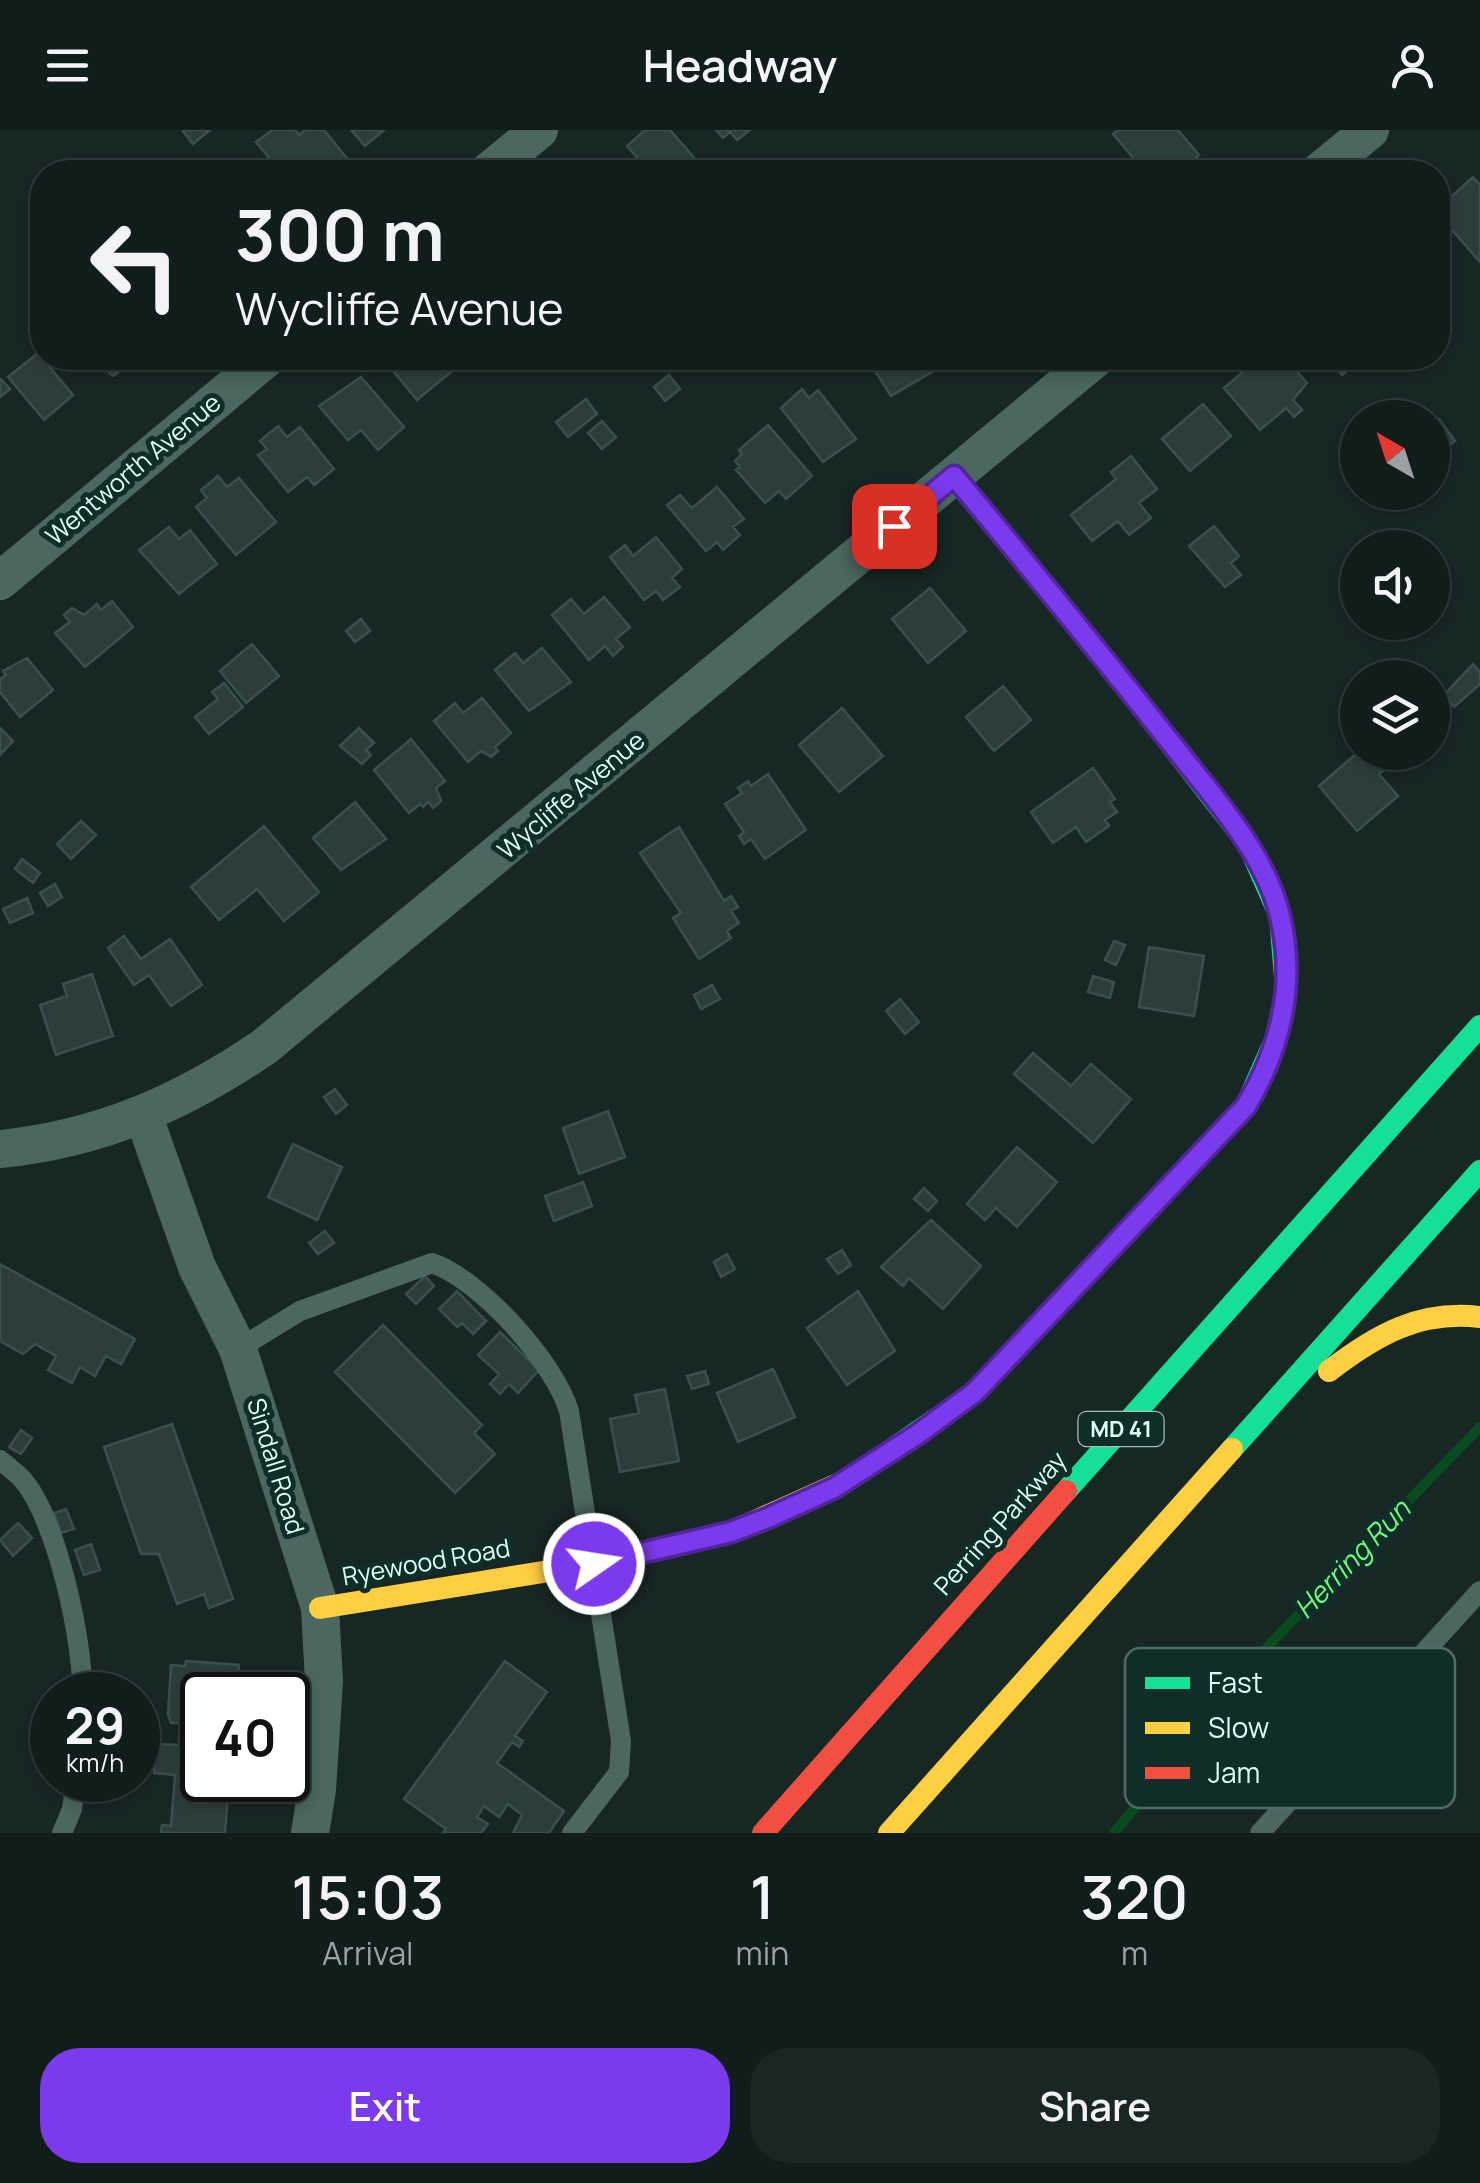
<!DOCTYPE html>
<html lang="en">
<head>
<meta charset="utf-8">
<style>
  body { margin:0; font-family:Manrope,sans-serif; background:#1a2624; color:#f1f3f6; height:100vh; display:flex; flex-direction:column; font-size:38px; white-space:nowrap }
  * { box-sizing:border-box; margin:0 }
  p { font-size:32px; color:#9ca2a3 }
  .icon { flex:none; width:55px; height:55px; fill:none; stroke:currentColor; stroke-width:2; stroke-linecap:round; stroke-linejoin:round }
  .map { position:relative; height:1703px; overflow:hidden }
  .panel { display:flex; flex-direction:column; background:#111d1b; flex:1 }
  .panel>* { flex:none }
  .top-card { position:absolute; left:30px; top:30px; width:1420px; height:210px; border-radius:40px; box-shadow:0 5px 15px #0003,0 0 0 2px #303b3a; background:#111d1b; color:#f1f3f6; overflow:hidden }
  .needle { width:65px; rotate:321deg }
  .controls { position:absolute; left:1340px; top:270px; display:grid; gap:20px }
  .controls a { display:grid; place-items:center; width:110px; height:110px; border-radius:50%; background:#111d1b; box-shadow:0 5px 15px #0003,0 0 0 2px #303b3a; font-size:50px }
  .speed { position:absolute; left:30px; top:1542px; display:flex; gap:20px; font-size:50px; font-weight:700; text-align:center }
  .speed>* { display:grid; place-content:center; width:130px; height:130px; border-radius:50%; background:#111d1b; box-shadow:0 5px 15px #0003,0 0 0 2px #303b3a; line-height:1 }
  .speed small { font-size:25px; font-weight:400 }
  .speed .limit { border:5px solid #111; border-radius:15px; background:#fff; color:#111 }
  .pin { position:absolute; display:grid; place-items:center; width:85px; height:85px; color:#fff; margin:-42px; border-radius:20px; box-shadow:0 5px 15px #0006 }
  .me { position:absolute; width:110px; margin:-55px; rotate:77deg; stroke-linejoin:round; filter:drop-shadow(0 0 8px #0008) }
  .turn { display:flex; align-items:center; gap:35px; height:210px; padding:0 40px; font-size:45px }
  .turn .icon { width:130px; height:130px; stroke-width:2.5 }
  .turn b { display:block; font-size:70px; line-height:85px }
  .eta { display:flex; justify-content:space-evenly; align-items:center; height:170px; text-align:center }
  .eta b { font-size:60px; font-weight:600; line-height:70px }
  .primary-button { display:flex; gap:20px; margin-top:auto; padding:20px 40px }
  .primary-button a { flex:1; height:115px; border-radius:40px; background:#7c3aed; color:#fff; font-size:40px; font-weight:600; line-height:115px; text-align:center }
  .primary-button a+a { background:#1a2624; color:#f1f3f6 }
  header { display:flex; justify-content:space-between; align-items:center; height:130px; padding:0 40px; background:#111d1b; font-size:45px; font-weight:600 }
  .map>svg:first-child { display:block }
</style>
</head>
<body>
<header><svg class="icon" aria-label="menu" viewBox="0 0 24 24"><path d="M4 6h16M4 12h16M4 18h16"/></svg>Headway<svg class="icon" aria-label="person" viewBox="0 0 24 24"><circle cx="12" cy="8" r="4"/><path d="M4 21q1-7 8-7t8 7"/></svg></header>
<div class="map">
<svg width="1480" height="1703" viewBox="0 0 1480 1703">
  <rect width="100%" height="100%" fill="#172724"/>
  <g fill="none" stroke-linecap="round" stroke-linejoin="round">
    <!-- stream -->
    <path stroke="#0a4a1f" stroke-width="10" d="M 1114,1703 L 1270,1514 L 1480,1297"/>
  </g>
  <!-- building -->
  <path fill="#2c3e3b" stroke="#3a504d" stroke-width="2.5" d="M 182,0 L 210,0 L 193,14 Z
    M 272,0 L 295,0 L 299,5 L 305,0 L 324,0 L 350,32 L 337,42 L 281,42 L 256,12 Z
    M 351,0 L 384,0 L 365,16 Z
    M 645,0 L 670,0 L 696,30 L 692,34 L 699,42 L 650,42 L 627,16 Z
    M 716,0 L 750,0 L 737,10 L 730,2 L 723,8 Z
    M 1118,0 L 1178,0 L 1199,25 L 1184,38 L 1188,42 L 1145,42 L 1113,4 Z
    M 597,30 L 608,42 L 583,42 Z
    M 1095,30 L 1109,42 L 1080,42 Z
    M 877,32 L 885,42 L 863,42 Z
    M 1473,47 L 1480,55 L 1480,132 L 1438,84 L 1438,79 Z
    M 38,223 L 73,265 L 44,290 L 8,247 Z
    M 92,228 L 137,228 L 113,246 Z
    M 387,228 L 449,228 L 457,237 L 417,270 L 384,230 Z
    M 867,228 L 927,228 L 935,240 L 891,266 Z
    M 1259,228 L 1285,228 L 1307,253 L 1293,270 L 1302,280 L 1294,287 L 1286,278 L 1260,300 L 1224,258 Z
    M 1328,228 L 1363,228 L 1342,245 Z
    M 669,245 L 680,259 L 665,271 L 654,257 Z
    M 361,247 L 404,297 L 378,320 L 361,300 L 348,310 L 319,276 Z
    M 1,249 L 10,259 L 0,267 L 0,250 Z
    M 802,259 L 809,268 L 818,260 L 856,309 L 823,332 L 781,278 Z
    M 586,269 L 597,284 L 568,307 L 556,292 Z
    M 1203,274 L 1231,306 L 1190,341 L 1162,309 Z
    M 1439,289 L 1455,311 L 1437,324 L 1432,318 L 1432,293 Z
    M 602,291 L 616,307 L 602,319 L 588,303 Z
    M 768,295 L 812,346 L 786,369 L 779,361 L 765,373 L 736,340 L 740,337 L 735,331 L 742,324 L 739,320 Z
    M 278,296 L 287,307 L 300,297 L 334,339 L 314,355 L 307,347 L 288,362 L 258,325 L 267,319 L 260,311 Z
    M 1131,326 L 1157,359 L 1139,373 L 1151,388 L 1129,405 L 1118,391 L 1092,411 L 1071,385 L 1116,349 L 1111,342 Z
    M 218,346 L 227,357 L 239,348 L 276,392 L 236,425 L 196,377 L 207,368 L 201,360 Z
    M 717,357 L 744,389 L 733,397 L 740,405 L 723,420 L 717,412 L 706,421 L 667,375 L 680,365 L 692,378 Z
    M 1214,396 L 1239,426 L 1231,433 L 1241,445 L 1225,457 L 1189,416 Z
    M 169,397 L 179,409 L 190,400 L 217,434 L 179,464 L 139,420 Z
    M 656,407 L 682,439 L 672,448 L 680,457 L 663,470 L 656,461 L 644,470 L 610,427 L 625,415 L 633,426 Z
    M 930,458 L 966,501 L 928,533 L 892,489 Z
    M 604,467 L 630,497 L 616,509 L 623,517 L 613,526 L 605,516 L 589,530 L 552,485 L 571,469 L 584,484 Z
    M 112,471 L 133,497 L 85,537 L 55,503 L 70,492 L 64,485 L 72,478 L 84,485 L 97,474 L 101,480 Z
    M 361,489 L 370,501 L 355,512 L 346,501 Z
    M 252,514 L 279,546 L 246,573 L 220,541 Z
    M 542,518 L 571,552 L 529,581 L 495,540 L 515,523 L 523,533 Z
    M 27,528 L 53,560 L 20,587 L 0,562 L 0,549 L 6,545 L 3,541 Z
    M 1473,534 L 1480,542 L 1480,554 L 1454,577 L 1443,566 Z
    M 224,553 L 243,577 L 209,604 L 195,587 L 218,569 L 212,562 Z
    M 1003,556 L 1031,590 L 994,621 L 966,587 Z
    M 482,568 L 511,603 L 495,617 L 498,621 L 491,627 L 481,621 L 468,632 L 434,591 L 455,573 L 463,583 Z
    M 842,578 L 883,626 L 839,662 L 799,615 Z
    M 0,598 L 13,611 L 0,625 Z
    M 359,598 L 374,613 L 366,620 L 371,625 L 362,634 L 340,616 Z
    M 411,609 L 445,651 L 436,658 L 441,671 L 433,678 L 428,672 L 423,677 L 420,674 L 409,683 L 374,640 Z
    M 1358,622 L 1380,622 L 1390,635 L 1379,644 L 1398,666 L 1357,701 L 1319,656 Z
    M 1093,638 L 1115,669 L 1110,672 L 1117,682 L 1105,690 L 1109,696 L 1086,712 L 1076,697 L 1053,713 L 1031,682 Z
    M 768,644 L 806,700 L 765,729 L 751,709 L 744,714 L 739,706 L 744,702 L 725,674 L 742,663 L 738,658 L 748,651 L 751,656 Z
    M 355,672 L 386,709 L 341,740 L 313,708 Z
    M 81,691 L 96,705 L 71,729 L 57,714 Z
    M 264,696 L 319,762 L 284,791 L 257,759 L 219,790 L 191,757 Z
    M 679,697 L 724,771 L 731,766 L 738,777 L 731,781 L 739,793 L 727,801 L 731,808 L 699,829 L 673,788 L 681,783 L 640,723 Z
    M 22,729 L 40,743 L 33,753 L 15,739 Z
    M 55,754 L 62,767 L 48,776 L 40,763 Z
    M 27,768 L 33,783 L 10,793 L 3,779 Z
    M 124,806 L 141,829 L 170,809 L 202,855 L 171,876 L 149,845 L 134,855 L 108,818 Z
    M 1114,811 L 1125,815 L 1116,835 L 1105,830 Z
    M 1149,817 L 1204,826 L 1194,886 L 1139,877 Z
    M 92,844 L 113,906 L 56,925 L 40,875 L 67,866 L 63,854 Z
    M 1093,846 L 1114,852 L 1110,868 L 1088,862 Z
    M 712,855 L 720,869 L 701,879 L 694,865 Z
    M 900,869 L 919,892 L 905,904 L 886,881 Z
    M 1033,923 L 1071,956 L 1091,934 L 1131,969 L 1093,1013 L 1014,944 Z
    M 335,959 L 347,975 L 336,984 L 324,967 Z
    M 608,981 L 625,1027 L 579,1044 L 563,998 Z
    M 293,1014 L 342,1037 L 317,1090 L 268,1067 Z
    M 1017,1017 L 1057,1052 L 1017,1097 L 996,1078 L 985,1090 L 967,1074 Z
    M 583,1052 L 592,1076 L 554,1091 L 545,1066 Z
    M 924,1058 L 937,1071 L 928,1081 L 914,1069 Z
    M 931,1090 L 981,1136 L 943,1179 L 909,1148 L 903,1156 L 881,1137 Z
    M 325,1101 L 334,1113 L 318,1124 L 309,1113 Z
    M 842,1120 L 851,1135 L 838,1144 L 827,1129 Z
    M 727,1124 L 735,1139 L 721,1147 L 714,1132 Z
    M 0,1134 L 135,1209 L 121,1234 L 106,1226 L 95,1246 L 80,1237 L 72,1253 L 48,1240 L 56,1226 L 35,1214 L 23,1224 L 0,1211 Z
    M 425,1146 L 434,1156 L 416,1174 L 406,1164 Z
    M 457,1161 L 486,1191 L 473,1204 L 462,1193 L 457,1197 L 439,1179 Z
    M 858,1161 L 895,1221 L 847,1255 L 807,1198 Z
    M 383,1195 L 482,1295 L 474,1303 L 495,1324 L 455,1363 L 335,1242 Z
    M 500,1202 L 539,1240 L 518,1263 L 509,1254 L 500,1264 L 490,1254 L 499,1244 L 478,1225 Z
    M 773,1239 L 795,1287 L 738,1312 L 717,1263 Z
    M 705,1241 L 709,1254 L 692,1259 L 687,1246 Z
    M 665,1259 L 679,1331 L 620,1342 L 610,1289 L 639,1283 L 635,1265 Z
    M 172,1294 L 233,1469 L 209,1478 L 204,1464 L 177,1474 L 159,1424 L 141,1424 L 104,1317 Z
    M 21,1300 L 32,1308 L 21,1324 L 9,1317 Z
    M 66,1379 L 74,1399 L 61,1403 L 54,1383 Z
    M 18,1393 L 32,1408 L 13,1426 L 0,1410 Z
    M 91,1414 L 100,1440 L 84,1445 L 75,1420 Z
    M 186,1531 L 239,1535 L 236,1565 L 202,1565 L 202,1650 L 229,1650 L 225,1703 L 161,1703 L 162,1695 L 171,1696 L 175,1645 L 154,1643 L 157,1614 L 179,1615 L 181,1593 L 171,1593 L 168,1584 L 171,1535 L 185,1536 Z
    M 505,1531 L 547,1562 L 515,1606 L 523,1611 L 519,1617 L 512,1612 L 497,1633 L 564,1681 L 549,1703 L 513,1703 L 522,1685 L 508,1674 L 499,1687 L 484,1676 L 477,1687 L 488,1694 L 481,1703 L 443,1703 L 446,1699 L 404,1669 Z"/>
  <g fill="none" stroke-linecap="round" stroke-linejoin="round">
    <!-- lane -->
    <path stroke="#4c675f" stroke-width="20" d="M 238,1219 L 300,1181 L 432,1133 C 481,1150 554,1232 569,1281 L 621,1611 L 619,1642 L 572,1703
      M 0,1330 C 7,1336 17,1343 23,1350 C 57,1390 84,1514 82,1565
      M 62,1703 L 72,1679 L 76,1650
      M 1260,1703 L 1480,1461"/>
    <!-- street -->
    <path stroke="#4c675f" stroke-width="38" d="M 488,42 L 539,0
      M 1319,42 L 1370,0
      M 0,451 L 267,228
      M 144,987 L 197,1137 L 238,1219 L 320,1478 L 324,1551 L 317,1660 L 310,1703
      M 0,1019 C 100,1009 182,973 264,917 L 1096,228"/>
    <!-- fast -->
    <path stroke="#16e098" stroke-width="22" d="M 1232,1319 L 1480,1041
      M 849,1349 L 975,1262 L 1246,976 L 1276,908 L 1286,860 L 1280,786 L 1248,714 L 1088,508 L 953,347
      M 1066,1361 L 1480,896"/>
    <!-- slow -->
    <path stroke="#ffcf43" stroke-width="22" d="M 1329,1241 C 1376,1205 1419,1180 1480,1187
      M 320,1478 L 593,1434 L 731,1402 L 849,1349
      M 889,1703 L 1232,1319"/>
    <!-- jam -->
    <path stroke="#f24e42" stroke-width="22" d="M 763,1703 L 1066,1361"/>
  </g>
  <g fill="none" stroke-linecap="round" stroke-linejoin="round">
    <defs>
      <path id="route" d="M 594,1434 L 731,1402 L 770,1387 L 834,1358 L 918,1304 L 975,1262 L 1246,976 C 1281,918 1296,853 1280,786 C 1265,722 1210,663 1171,613 C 1100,523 1027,434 954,346 L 894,396"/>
    </defs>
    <!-- route casing -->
    <use href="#route" stroke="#51269a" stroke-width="25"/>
    <!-- route -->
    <use href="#route" stroke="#7c3aed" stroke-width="18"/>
  </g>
  <g text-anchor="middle" stroke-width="10" stroke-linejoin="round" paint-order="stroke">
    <!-- shield labels -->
    <rect fill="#112d28" stroke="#a0c0b9" stroke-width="2.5" x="1078.5" y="1282" width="85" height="34" rx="8"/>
    <g font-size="22" font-weight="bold" fill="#ddfff7">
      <text x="1121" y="1307">MD 41</text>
    </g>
    <!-- street labels -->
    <g font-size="25" fill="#ddfff7" stroke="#112d28">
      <text transform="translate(133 339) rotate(-40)" y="9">Wentworth Avenue</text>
      <text transform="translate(571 665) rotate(-40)" y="9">Wycliffe Avenue</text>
      <text transform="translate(276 1336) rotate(73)" y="9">Sindall Road</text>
      <text transform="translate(1000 1393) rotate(-48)" y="9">Perring Parkway</text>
      <text transform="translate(426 1432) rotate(-10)" y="9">Ryewood Road</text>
    </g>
    <!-- water labels -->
    <g font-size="28" font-style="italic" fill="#6bff7d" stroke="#112d28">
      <text transform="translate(1352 1429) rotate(-46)" y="10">Herring Run</text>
    </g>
  </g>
  <!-- legend -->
  <rect x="1125" y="1518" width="330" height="160" rx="15" fill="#112d28" stroke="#4e6c66" stroke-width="2.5"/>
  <rect x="1145" y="1547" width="45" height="12" fill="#16e098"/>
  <rect x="1145" y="1592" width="45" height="12" fill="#ffcf43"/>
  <rect x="1145" y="1637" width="45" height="12" fill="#f24e42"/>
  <g font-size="28" fill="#ddfff7">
    <text x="1208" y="1563">Fast</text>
    <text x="1208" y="1608">Slow</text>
    <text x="1208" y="1653">Jam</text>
  </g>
</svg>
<div class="controls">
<a><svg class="needle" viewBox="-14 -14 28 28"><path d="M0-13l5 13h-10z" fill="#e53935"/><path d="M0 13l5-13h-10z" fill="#9ca2a3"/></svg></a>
<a><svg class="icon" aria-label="sound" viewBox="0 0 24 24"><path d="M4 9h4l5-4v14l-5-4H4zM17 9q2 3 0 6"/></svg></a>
<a><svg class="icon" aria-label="layers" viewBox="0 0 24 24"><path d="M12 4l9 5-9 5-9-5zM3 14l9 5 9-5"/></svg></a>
</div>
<div class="speed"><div>29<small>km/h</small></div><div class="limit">40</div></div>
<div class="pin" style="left:894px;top:396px;background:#d93025"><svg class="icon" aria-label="arrive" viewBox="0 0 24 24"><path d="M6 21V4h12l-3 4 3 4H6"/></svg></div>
<svg class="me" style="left:594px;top:1434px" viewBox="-20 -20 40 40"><circle r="17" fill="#7c3aed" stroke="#fff" stroke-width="3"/><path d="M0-11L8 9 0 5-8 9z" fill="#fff"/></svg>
<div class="top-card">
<div class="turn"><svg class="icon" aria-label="left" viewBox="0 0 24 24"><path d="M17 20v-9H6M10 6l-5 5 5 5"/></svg><div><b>300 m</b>Wycliffe Avenue</div></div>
</div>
</div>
<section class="panel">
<div class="eta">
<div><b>15:03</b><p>Arrival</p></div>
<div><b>1</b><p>min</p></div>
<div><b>320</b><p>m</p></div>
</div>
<div class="primary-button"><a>Exit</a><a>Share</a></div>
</section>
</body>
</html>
